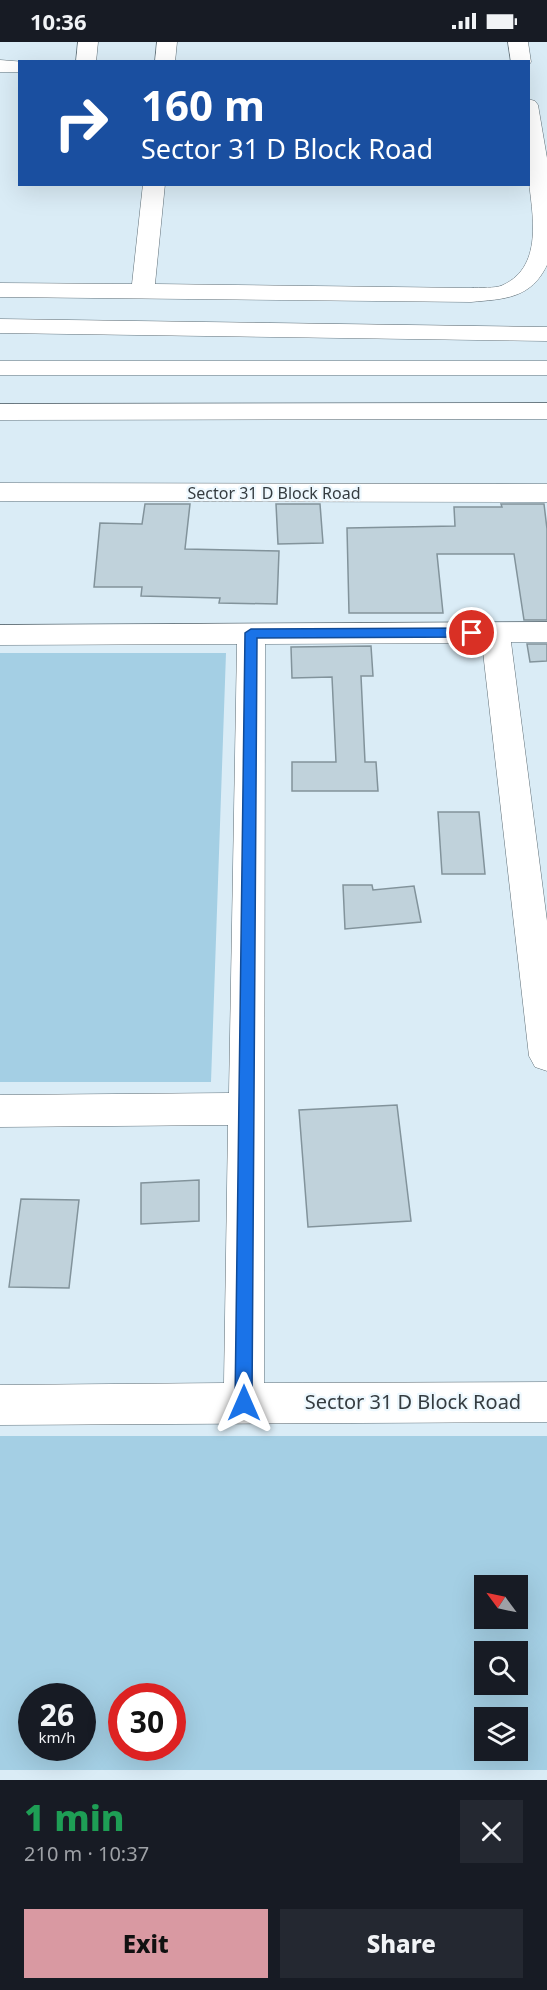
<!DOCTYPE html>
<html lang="en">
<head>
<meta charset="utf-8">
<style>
  body { margin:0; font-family:"Noto Sans",sans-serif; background:#242831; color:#f1f3f6; height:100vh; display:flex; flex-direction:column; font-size:22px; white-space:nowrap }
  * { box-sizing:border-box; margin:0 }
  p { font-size:20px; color:#9ea1a6 }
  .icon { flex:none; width:33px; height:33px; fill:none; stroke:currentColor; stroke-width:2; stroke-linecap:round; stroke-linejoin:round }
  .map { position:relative; height:1738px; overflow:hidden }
  .sheet { display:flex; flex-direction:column; background:#171b24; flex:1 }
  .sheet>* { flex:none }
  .hud { position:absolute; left:18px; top:18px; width:512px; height:126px; border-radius:0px; box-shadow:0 6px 24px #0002; background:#1a4fa0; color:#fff; overflow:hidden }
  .needle { width:39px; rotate:303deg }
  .fabs { position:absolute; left:474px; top:1533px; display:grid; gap:12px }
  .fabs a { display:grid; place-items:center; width:54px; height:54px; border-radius:0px; background:#171b24; box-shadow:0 6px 24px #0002; font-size:30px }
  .speed { position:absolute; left:18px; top:1641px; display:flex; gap:12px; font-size:30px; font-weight:700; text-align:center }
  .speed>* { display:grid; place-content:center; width:78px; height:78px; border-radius:50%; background:#171b24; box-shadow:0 6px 24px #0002; line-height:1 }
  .speed small { font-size:15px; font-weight:400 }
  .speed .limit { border:9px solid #d22; background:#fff; color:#111 }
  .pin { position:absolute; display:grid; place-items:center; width:51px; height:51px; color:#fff; margin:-26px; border:3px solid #fff; border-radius:50%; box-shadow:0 2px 6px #0007 }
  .me { position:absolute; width:66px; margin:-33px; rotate:0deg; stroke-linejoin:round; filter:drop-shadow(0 0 4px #0008) }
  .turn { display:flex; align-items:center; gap:21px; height:126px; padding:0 24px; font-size:27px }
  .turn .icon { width:78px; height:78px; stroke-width:2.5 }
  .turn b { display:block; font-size:42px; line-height:51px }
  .round { display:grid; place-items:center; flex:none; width:63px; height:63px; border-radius:0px; background:#242831 }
  .overview { display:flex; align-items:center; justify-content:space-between; height:102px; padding:0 24px }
  h1 { font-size:36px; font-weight:800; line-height:45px; color:#1e9e55 }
  .action { display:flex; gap:12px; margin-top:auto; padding:12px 24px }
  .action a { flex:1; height:69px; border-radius:0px; background:#d999a2; color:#111; font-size:24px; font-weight:800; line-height:69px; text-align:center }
  .action a+a { background:#242831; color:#f1f3f6 }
  .status { display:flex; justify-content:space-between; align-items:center; height:42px; padding:0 30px; background:#171b24; direction:ltr }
  .status svg { height:16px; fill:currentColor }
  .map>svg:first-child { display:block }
</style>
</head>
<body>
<div class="status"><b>10:36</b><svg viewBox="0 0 49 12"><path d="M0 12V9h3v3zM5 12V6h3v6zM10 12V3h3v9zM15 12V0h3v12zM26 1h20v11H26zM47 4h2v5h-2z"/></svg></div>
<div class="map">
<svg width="547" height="1738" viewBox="0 0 547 1738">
  <rect width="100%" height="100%" fill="#daecf6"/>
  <!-- green -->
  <path fill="#a4cfe4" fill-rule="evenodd" d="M 0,611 L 226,611 L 211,1040 L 0,1040 Z
    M 0,1394 L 547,1394 L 547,1728 L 0,1728 ZM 484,1544 L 518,1544 L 518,1576 L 484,1576 ZM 484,1610 L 518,1610 L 518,1642 L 484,1642 ZM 32,1654 L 82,1654 L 82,1706 L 32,1706 ZM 122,1654 L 172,1654 L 172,1706 L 122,1706 ZM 484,1676 L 518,1676 L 518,1708 L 484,1708 Z"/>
  <!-- building -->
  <path fill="#c0d2db" stroke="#82939b" stroke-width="1.5" d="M 145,462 L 190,462 L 185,507 L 279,509 L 277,562 L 219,561 L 220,556 L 141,554 L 142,545 L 94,545 L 100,481 L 142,482 Z
    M 276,462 L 320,462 L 323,501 L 278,502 Z
    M 501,462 L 544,462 L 547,487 L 547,578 L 524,578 L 514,512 L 437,512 L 443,571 L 349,571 L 347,486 L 455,484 L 454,465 L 502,465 Z
    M 527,602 L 547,602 L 547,619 L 530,620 Z
    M 371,604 L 373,634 L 361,634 L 365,720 L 376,720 L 378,749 L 292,749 L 292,720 L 336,720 L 332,635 L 292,636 L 291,605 Z
    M 438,770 L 479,770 L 485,832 L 442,832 Z
    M 343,843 L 372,843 L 373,848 L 414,844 L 421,880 L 345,887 Z
    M 397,1063 L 411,1179 L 308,1185 L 299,1068 Z
    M 199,1138 L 199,1179 L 141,1182 L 141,1141 Z
    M 21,1157 L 79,1158 L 69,1246 L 9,1245 Z"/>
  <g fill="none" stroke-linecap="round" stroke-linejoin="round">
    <defs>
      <path id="minor" d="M 78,0 L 98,0 L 96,20 L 76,20 Z
        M 157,0 L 177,0 L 175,20 L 155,20 Z
        M 508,0 L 528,0 L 531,20 L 528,24 L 528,20 L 511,20 Z
        M 0,18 L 26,20 L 20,20 L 20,30 L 0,30 Z
        M 528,57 L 535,59 L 538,63 L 547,116 L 547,223 C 531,257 504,257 471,260 L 0,255 L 0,241 L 132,242 L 143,142 L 165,142 L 155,242 L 471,246 C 480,245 495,247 503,243 C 546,223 531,167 528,131 C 526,106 528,81 528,57 Z
        M 547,361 L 547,377 L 0,378 L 0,362 Z
        M 0,441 L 547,442 L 547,460 L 0,459 Z
        M 547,580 L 547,600 L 511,600 L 547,879 L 547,1029 L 535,1025 L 529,1014 L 482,601 L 265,602 L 264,1341 L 547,1340 L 547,1380 L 0,1383 L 0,1343 L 224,1341 L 228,1083 L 0,1085 L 0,1053 L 229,1051 L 237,602 L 0,603 L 0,583 Z"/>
      <path id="tertiary" d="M 0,277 L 547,285 L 547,299 L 0,291 Z
        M 0,319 L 547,319 L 547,333 L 0,333 Z"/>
    </defs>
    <!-- minor casing -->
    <use href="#minor" stroke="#5f6e76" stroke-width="1"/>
    <!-- tertiary casing -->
    <use href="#tertiary" stroke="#5f6e76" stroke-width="1"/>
    <!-- minor -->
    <use href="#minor" fill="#fff" fill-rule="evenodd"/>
    <!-- tertiary -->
    <use href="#tertiary" fill="#fff" fill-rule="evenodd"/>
  </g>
  <!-- route -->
  <path fill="#1a73e8" stroke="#114b97" stroke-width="1.5" d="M 472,586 L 478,591 L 472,595 L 257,596 L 252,1361 L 250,1367 L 244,1370 L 238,1367 L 235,1361 L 245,591 L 251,587 Z"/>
  <g text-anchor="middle" stroke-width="4.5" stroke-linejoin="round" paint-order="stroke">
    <!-- street labels -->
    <g font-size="16" fill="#353c40" stroke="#edf8fe">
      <text x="274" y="457">Sector 31 D Block Road</text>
    </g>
    <!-- near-street labels -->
    <g font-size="20" fill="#353c40" stroke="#edf8fe">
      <text x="413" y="1367">Sector 31 D Block Road</text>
    </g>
  </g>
</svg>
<div class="fabs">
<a><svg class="needle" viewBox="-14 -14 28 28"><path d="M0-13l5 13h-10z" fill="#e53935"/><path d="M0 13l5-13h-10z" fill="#9ea1a6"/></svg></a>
<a><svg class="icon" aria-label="search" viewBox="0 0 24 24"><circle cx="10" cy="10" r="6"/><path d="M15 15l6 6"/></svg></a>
<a><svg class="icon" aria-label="layers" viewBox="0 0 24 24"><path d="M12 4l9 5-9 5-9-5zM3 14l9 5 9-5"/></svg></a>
</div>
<div class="speed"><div>26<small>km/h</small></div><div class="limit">30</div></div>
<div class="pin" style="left:472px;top:591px;background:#d93025"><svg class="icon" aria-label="arrive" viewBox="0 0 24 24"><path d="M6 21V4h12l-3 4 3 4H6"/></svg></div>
<svg class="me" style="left:244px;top:1361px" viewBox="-20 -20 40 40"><path d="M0-17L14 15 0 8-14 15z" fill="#1a73e8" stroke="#fff" stroke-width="4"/></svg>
<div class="hud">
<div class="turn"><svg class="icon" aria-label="right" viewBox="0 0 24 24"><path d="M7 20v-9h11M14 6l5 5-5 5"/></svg><div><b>160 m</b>Sector 31 D Block Road</div></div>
</div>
</div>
<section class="sheet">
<div class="overview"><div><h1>1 min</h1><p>210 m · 10:37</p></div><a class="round"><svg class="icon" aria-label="close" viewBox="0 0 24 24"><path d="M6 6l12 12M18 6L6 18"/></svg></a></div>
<div class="action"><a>Exit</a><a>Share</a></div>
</section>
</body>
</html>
